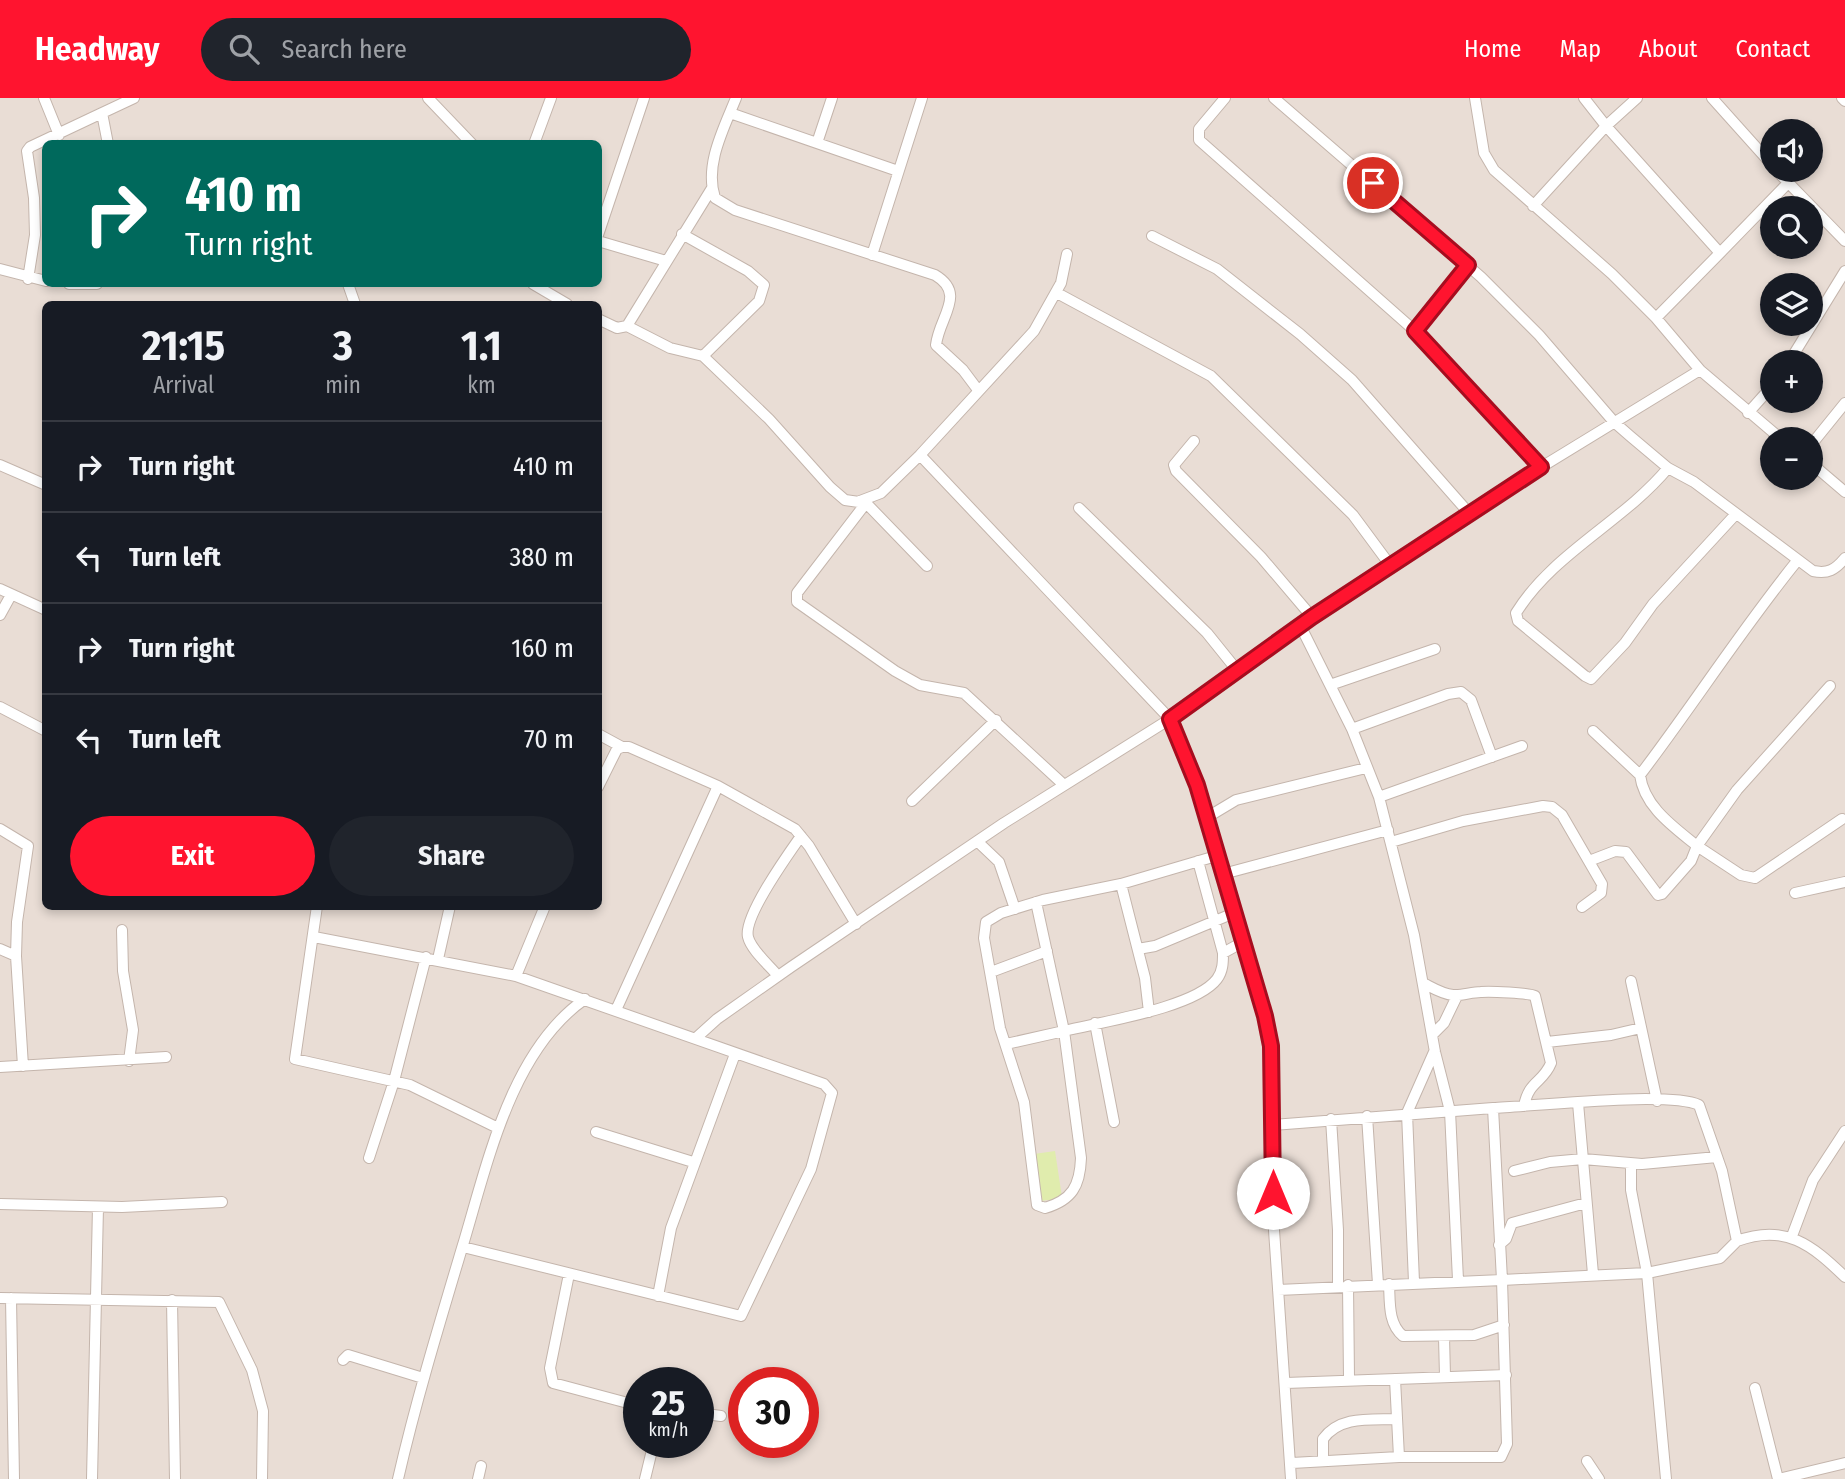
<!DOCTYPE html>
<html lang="en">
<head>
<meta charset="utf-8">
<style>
  body { margin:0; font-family:"Fira Sans Condensed",sans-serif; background:#20242c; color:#f1f3f6; height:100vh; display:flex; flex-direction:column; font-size:26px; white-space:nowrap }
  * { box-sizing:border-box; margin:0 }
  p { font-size:23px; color:#9ea1a6 }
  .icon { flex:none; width:38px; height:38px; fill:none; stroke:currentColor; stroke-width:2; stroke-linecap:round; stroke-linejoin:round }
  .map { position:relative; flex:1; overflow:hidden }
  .sheet { position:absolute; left:42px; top:203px; width:560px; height:609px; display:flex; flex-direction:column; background:#171b24; border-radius:10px; box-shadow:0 4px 10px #0003 }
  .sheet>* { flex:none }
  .banner { position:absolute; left:42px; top:42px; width:560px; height:147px; border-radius:10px; box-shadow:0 4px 10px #0003; background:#00695c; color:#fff; overflow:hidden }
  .buttons { position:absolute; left:1760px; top:21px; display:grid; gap:14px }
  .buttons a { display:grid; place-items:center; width:63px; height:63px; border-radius:50%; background:#171b24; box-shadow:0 4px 10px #0003; font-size:35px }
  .speed { position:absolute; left:623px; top:1269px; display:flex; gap:14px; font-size:35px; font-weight:700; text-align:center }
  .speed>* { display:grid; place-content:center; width:91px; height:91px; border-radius:50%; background:#171b24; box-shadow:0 4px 10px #0003; line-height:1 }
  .speed small { font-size:18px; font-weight:400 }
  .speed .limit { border:10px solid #d22; background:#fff; color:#111 }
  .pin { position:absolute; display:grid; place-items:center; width:60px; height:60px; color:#fff; margin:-30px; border:4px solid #fff; border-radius:50%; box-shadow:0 2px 7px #0007 }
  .me { position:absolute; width:77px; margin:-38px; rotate:0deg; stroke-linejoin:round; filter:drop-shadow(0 0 5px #0008) }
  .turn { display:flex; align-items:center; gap:24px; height:147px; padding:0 28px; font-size:32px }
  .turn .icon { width:91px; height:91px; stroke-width:2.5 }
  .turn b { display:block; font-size:49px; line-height:60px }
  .eta { display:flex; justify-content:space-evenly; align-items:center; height:119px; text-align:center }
  .eta b { font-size:42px; font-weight:700; line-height:49px }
  .button { display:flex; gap:14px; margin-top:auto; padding:14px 28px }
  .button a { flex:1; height:80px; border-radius:42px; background:#ff142f; color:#fff; font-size:28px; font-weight:700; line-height:80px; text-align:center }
  .button a+a { background:#20242c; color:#f1f3f6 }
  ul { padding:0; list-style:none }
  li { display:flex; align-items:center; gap:21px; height:91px; padding:0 28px; border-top:2px solid #363941 }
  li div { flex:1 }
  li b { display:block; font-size:26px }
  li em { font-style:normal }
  header { display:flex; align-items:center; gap:42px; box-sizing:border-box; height:98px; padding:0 35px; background:#ff142f; color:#fff }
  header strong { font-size:33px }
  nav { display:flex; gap:38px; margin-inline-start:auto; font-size:24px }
  .search { width:490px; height:63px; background:#20242c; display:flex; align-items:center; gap:18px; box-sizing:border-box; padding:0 24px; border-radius:38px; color:#9ea1a6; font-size:26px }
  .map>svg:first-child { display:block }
</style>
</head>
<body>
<header>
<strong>Headway</strong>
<div class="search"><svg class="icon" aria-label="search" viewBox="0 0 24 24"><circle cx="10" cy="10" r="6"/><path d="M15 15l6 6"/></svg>Search here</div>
<nav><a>Home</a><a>Map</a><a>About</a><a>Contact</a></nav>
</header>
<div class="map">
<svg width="1845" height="1381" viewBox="0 0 1845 1381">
  <rect width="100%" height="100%" fill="#f5ede7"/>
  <!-- residential -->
  <path fill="#e9ddd5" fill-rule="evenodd" d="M 0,0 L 1845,0 L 1845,1381 L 0,1381 ZM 1773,33 L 1811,33 L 1811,72 L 1773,72 ZM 46,46 L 598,46 L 598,186 L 46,186 ZM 1773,110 L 1811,110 L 1811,149 L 1773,149 ZM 1773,187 L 1811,187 L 1811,226 L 1773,226 ZM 46,206 L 598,206 L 598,808 L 46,808 ZM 1773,264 L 1811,264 L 1811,303 L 1773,303 ZM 1773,341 L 1811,341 L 1811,380 L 1773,380 ZM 639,1284 L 698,1284 L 698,1344 L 639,1344 ZM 744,1284 L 803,1284 L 803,1344 L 744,1344 Z"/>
  <!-- green -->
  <path fill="#e0ecad" d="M 1055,1053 L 1062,1099 L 1056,1100 L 1056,1104 L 1052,1106 L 1048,1102 L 1041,1103 L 1034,1056 Z"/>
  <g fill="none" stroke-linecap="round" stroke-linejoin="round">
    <defs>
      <path id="minor" d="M 44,0 L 59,37
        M 428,0 L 472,46
        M 736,0 C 724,30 704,67 715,100 L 735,112 L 935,177 C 967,196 939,219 936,247 L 963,272 L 978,292
        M 1225,0 L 1199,31 L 1199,42 L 1415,233 L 1541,369
        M 1274,0 L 1481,179 L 1539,237 L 1614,324 L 1630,338 L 1668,370 L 1694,384 L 1813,473 C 1828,476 1835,472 1845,460
        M 1475,0 L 1484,55 L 1494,72 L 1612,176 L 1656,220 L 1700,272 L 1781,341
        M 1584,0 L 1606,28 L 1637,0
        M 1712,0 L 1773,68
        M 1842,0 L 1845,3
        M 730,15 L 898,73
        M 817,45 L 832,0
        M 108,46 L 102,15 L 134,0
        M 534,46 L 551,0
        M 1776,72 L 1845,143
        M 1533,108 L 1606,28 L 1720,155 L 1788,85
        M 682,136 L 748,173 L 764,187 L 759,203 L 703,258
        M 598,137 L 644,0
        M 1152,138 L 1217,171 L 1300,236 L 1352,282 L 1468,414
        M 598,143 L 666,163
        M 872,157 L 922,0
        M 0,171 L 46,183
        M 28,181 L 35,137 L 34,100 L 27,53 L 30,49 L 102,15
        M 69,186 L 97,186
        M 348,186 L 355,206
        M 533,186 L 567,206
        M 1057,195 L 1211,278 L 1353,417 L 1390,467
        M 1656,220 L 1720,155
        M 598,221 L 617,230 L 627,228 L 712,90
        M 627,228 L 670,250 L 703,258 L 769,321 L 830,389 L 845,402 L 866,405 L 927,468
        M 1415,233 L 1468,167
        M 1789,264 L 1845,173
        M 1748,315 L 1773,287
        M 1194,343 L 1174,367 L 1176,373 L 1261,459 L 1312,519
        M 1811,347 L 1845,305
        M 920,357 L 1170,621 L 1187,660 L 1265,918 L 1271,948 L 1274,1132 L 1291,1381
        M 1811,365 L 1845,394
        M 0,367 L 46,387
        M 1668,370 C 1623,424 1553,455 1516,515 L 1518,523 L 1585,578 L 1591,581 L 1625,545 L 1653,506 L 1735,417
        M 860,403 L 881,395 L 920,357 L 1034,233 L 1061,185 L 1067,156
        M 866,405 L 797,495 L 797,504 L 895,573 L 920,587 L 964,595 L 1064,687
        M 1079,410 L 1207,535 L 1236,571
        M 0,491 L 46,512
        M 0,517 L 11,497
        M 1300,527 L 1352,631 L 1379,699 L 1414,837 L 1435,954 L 1450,1013 L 1458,1182
        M 1330,587 L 1435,551
        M 0,609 L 46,633
        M 1352,631 L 1448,596 L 1461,594 L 1471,602 L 1492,659
        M 1593,633 L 1640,677 C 1694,606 1741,532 1797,463
        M 598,636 L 622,649 L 629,649 L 718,688 L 795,731 L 809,748 L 856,826
        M 1640,677 C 1644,709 1674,729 1697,748 L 1737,692 L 1830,588
        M 598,689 L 617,651 L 622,649
        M 1379,699 L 1522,648
        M 912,703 L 996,622
        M 1206,720 L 1236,702 L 1366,670
        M 0,731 L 28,748 L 17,824 L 16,858 L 23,968
        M 978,744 L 999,764 L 1015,811
        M 1391,744 L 1463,723 L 1543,708 L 1552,709 L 1562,717 L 1602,786 L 1601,795 L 1582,809
        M 1216,758 L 1121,786 L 1043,802 L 1001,815 L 986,824 L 984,840 L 1000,930 L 1024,1004 L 1037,1107 L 1045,1110 C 1072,1102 1080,1088 1081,1060 L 1064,933 C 1100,924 1195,910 1217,881 C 1223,873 1223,864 1223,855 L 1243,844
        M 1198,763 L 1223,855
        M 1589,763 L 1615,753 L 1626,754 L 1658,797 L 1662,796 L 1691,763 L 1697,748 L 1741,777 L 1755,780 L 1842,721
        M 1223,776 L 1388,732
        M 1121,786 L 1145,880 L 1149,914
        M 1795,795 L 1845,784
        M 317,808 L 295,961 L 410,987 L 498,1030
        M 122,832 L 123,873 L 133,932 L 129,963
        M 314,839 L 516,878 L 824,986 L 832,995 L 811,1071 L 741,1218 L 463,1149
        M 0,851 L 16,858
        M 1138,851 L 1155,848 L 1234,815
        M 438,861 L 450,808
        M 991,874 L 1047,853
        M 516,878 L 545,808
        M 778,878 C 770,868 751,852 748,839 C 743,819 789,755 801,738
        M 1631,883 L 1657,1003
        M 1423,885 C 1433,890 1442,896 1453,897 C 1462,898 1471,894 1481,894 C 1489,893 1530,895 1535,898 L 1551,965 C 1543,985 1529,982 1524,1008
        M 616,912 L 718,688
        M 1095,925 L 1114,1024
        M 1432,937 L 1444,925 L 1457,898
        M 696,940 L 717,921 L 791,869 L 1004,725 L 1170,621 L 1236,571 L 1468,414 L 1700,272
        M 1547,944 L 1611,937 L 1641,930
        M 1006,946 L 1064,933 L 1036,804
        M 0,969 L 166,959
        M 1578,1005 L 1593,1176
        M 1493,1010 C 1534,1008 1668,993 1699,1007 L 1722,1073 L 1737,1143 C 1785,1125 1812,1147 1845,1179
        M 1367,1018 L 1378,1186
        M 1331,1021 L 1338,1132 L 1338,1188
        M 1273,1027 L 1493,1010 L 1502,1182 L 1278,1192
        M 596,1034 L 693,1064
        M 369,1060 L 394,983 L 426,859
        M 1631,1066 L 1631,1092 L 1647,1175 L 1666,1381
        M 1514,1073 L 1550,1064 L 1583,1061 L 1642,1066 L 1717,1059
        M 0,1106 L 122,1109 L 222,1104
        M 1792,1138 L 1813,1082 L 1845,1033
        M 1499,1147 L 1506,1141 L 1512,1125 L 1586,1105
        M 569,1176 L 550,1270 L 553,1285 L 639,1308
        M 1414,1184 L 1407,1015 L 1434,954
        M 1389,1186 C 1390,1204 1388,1226 1403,1238 L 1474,1237 L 1504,1227
        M 1348,1187 L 1349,1280
        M 658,1198 L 671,1130 L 735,956
        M 0,1200 L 219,1204 L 252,1272 L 263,1313 L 262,1381
        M 11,1200 L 14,1381
        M 172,1202 L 175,1381
        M 1444,1239 L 1445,1278
        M 343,1262 L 348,1257 L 423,1280
        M 1395,1281 L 1399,1359
        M 1286,1285 L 1506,1277
        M 1755,1290 L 1778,1381
        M 698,1315 L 721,1318
        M 1323,1363 L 1323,1341 C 1340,1317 1372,1322 1397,1321
        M 1587,1363 L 1599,1381
        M 1292,1365 L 1399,1359 L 1501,1359 L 1507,1346 L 1502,1182 L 1647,1175 L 1720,1160 L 1737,1143
        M 92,1381 L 98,1109
        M 398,1381 C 416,1303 439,1227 462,1150 C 487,1068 510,953 585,901
        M 478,1381 L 481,1368
        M 645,1381 L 654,1344
        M 1779,1381 L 1845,1365"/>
    </defs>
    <!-- minor casing -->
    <use href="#minor" stroke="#c4b5ac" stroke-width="12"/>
    <!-- minor -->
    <use href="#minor" stroke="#fff" stroke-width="10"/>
  </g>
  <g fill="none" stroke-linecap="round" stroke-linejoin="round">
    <defs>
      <path id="route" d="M 1273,1095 L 1271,948 L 1265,918 L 1197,687 L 1170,621 L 1312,519 L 1541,369 L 1415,233 L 1468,167 L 1373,85"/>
    </defs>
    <!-- route casing -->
    <use href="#route" stroke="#a60d1f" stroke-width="18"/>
    <!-- route -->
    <use href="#route" stroke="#ff142f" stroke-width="12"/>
  </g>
</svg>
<div class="buttons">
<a><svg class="icon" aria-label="sound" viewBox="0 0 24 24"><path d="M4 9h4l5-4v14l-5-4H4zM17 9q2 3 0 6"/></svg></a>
<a><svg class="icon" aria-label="search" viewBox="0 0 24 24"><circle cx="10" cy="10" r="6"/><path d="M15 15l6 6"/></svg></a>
<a><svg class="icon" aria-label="layers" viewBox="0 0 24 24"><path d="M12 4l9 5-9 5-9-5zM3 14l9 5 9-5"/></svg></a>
<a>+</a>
<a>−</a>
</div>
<div class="speed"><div>25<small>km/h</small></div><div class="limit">30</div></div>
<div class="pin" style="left:1373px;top:85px;background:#d93025"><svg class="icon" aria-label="arrive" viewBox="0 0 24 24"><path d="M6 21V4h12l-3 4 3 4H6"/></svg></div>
<svg class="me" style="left:1273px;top:1095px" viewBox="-20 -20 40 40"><circle r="19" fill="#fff"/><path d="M0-13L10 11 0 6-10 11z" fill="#ff142f"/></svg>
<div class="banner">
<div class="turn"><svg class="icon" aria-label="right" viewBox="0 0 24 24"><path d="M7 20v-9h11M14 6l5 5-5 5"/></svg><div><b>410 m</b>Turn right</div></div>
</div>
<section class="sheet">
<div class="eta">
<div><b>21:15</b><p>Arrival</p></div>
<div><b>3</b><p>min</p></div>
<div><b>1.1</b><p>km</p></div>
</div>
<ul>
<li><svg class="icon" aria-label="right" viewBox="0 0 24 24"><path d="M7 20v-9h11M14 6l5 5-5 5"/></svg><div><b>Turn right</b></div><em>410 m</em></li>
<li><svg class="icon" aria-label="left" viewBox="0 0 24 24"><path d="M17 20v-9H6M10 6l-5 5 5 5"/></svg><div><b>Turn left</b></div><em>380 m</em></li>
<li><svg class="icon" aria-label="right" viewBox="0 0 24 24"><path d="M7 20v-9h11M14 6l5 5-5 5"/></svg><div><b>Turn right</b></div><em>160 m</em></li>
<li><svg class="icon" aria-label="left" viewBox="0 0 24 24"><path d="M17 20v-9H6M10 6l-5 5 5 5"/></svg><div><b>Turn left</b></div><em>70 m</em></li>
</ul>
<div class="button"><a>Exit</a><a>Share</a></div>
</section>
</div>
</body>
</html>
